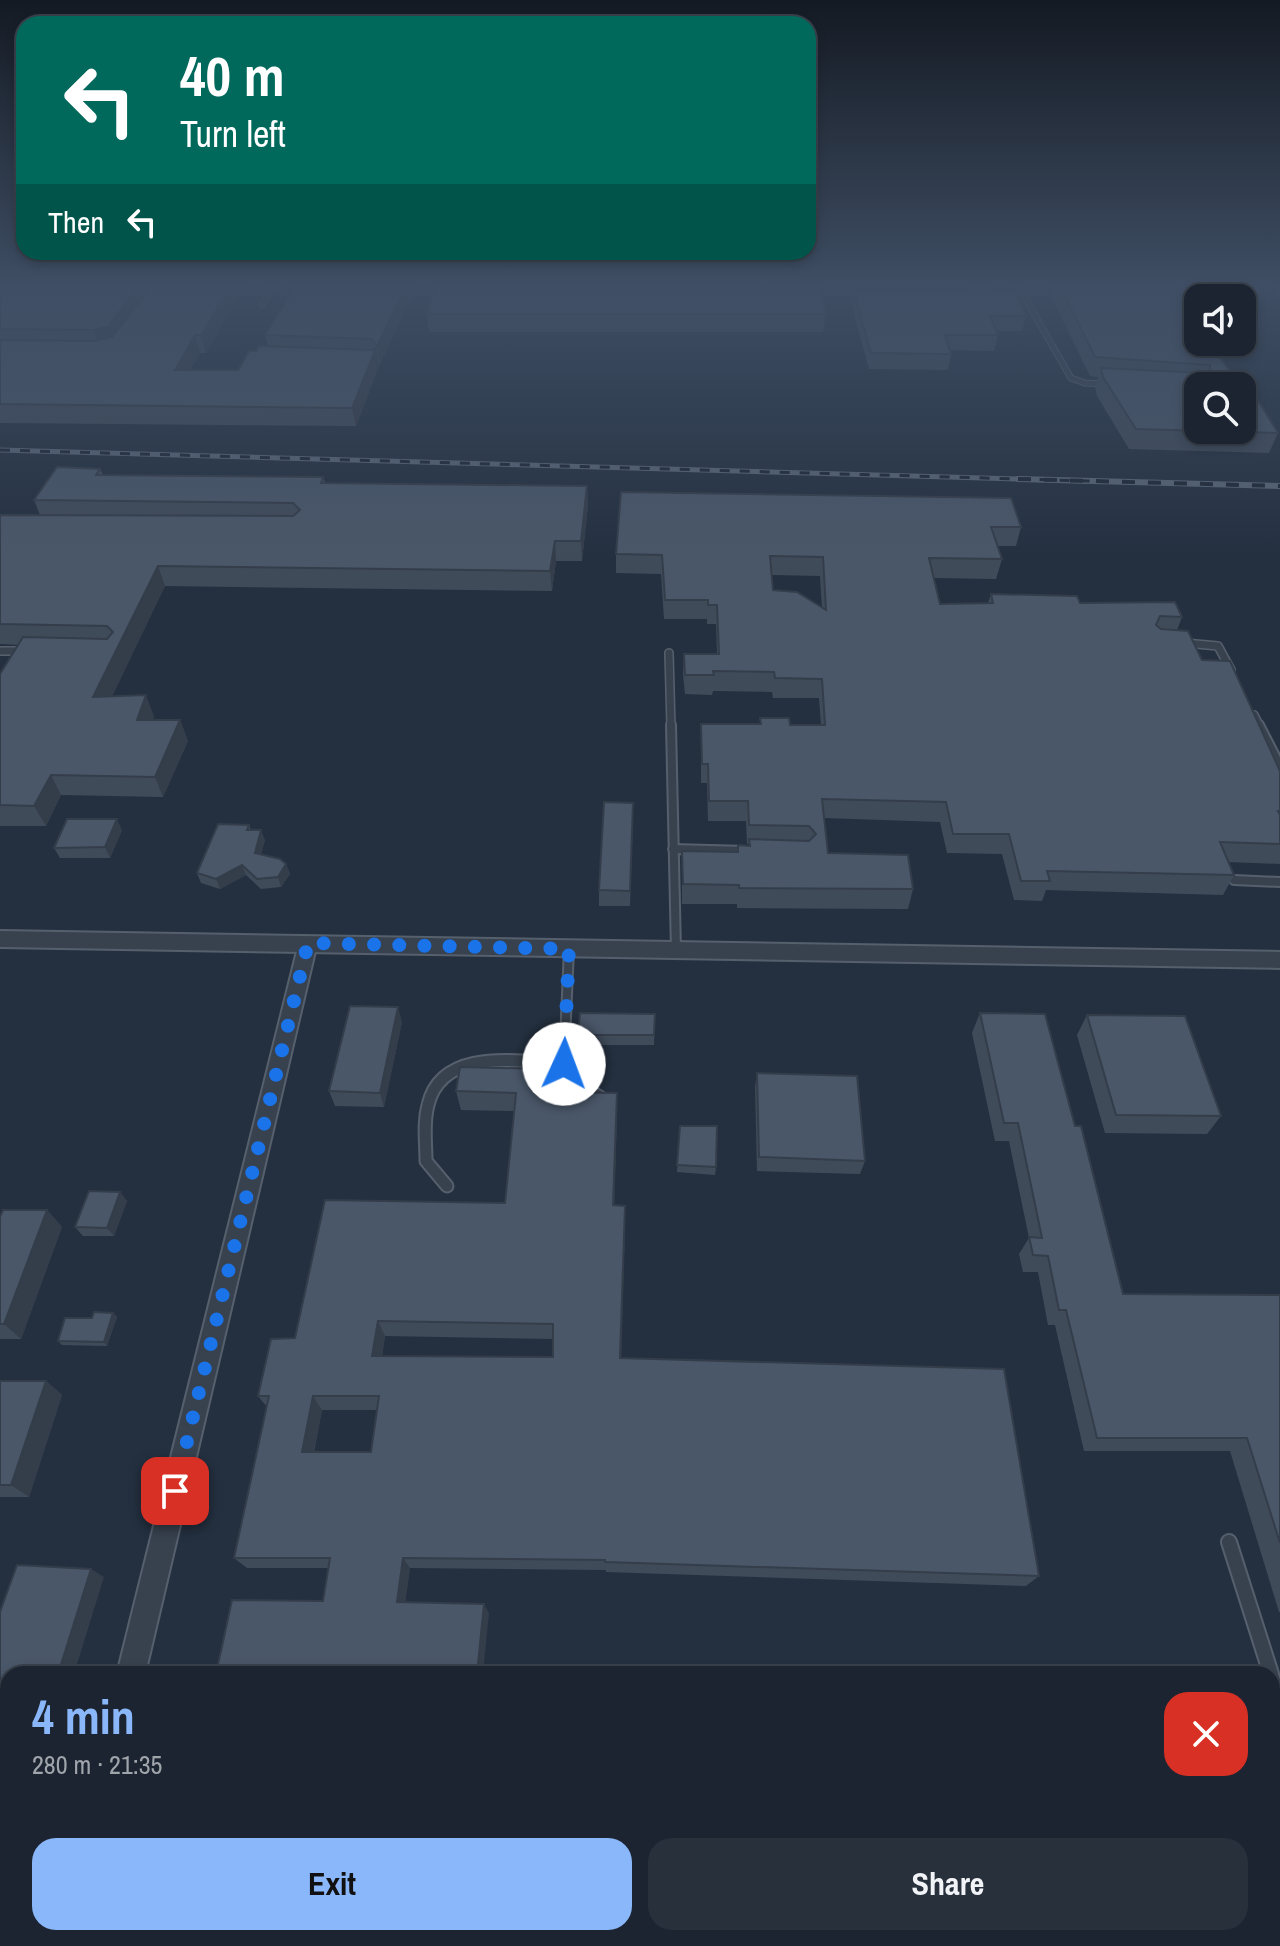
<!DOCTYPE html>
<html lang="en">
<head>
<meta charset="utf-8">
<style>
  body { margin:0; font-family:"Archivo Narrow",sans-serif; background:#28303c; color:#f1f3f6; height:100vh; display:flex; flex-direction:column; font-size:30px; white-space:nowrap }
  * { box-sizing:border-box; margin:0 }
  p { font-size:26px; color:#a0a4ab }
  .icon { flex:none; width:44px; height:44px; fill:none; stroke:currentColor; stroke-width:2; stroke-linecap:round; stroke-linejoin:round }
  .map { position:relative; flex:1; overflow:hidden }
  .panel { position:absolute; left:0px; top:1666px; width:1280px; height:280px; display:flex; flex-direction:column; background:#1b2430; border-radius:24px 24px 0 0; box-shadow:0 4px 12px #0003,0 0 0 2px #39414c }
  .panel>* { flex:none }
  .guide { position:absolute; left:16px; top:16px; width:800px; height:244px; border-radius:24px; box-shadow:0 4px 12px #0003,0 0 0 2px #39414c; background:#00695c; color:#fff; overflow:hidden }
  .tools { position:absolute; left:1184px; top:284px; display:grid; gap:16px }
  .tools a { display:grid; place-items:center; width:72px; height:72px; border-radius:16px; background:#1b2430; box-shadow:0 4px 12px #0003,0 0 0 2px #39414c; font-size:40px }
  .pin { position:absolute; display:grid; place-items:center; width:68px; height:68px; color:#fff; margin:-34px; border-radius:16px; box-shadow:0 4px 12px #0006 }
  .me { position:absolute; width:88px; margin:-44px; rotate:2deg; stroke-linejoin:round; filter:drop-shadow(0 0 6px #0008) }
  .turn { display:flex; align-items:center; gap:28px; height:168px; padding:0 32px; font-size:36px }
  .turn .icon { width:104px; height:104px; stroke-width:2.5 }
  .turn b { display:block; font-size:56px; line-height:68px }
  .then { display:flex; align-items:center; height:76px; padding:0 32px; background:#0003; gap:16px; font-size:30px }
  .round { display:grid; place-items:center; flex:none; width:84px; height:84px; border-radius:24px; background:#28303c }
  .head { display:flex; align-items:center; justify-content:space-between; height:136px; padding:0 32px }
  h1 { font-size:48px; font-weight:800; line-height:60px; color:#8ab7fa }
  .action { display:flex; gap:16px; margin-top:auto; padding:16px 32px }
  .action a { flex:1; height:92px; border-radius:24px; background:#8ab7fa; color:#111; font-size:32px; font-weight:800; line-height:92px; text-align:center }
  .action a+a { background:#28303c; color:#f1f3f6 }
  .map>svg:first-child { display:block }
</style>
</head>
<body>
<div class="map">
<svg width="1280" height="1946" viewBox="0 0 1280 1946">
  <rect width="100%" height="100%" fill="#243040"/>
  <g fill="none" stroke-linecap="round" stroke-linejoin="round">
    <defs>
      <path id="service-far4" d="M 1018,286 L 1071,378 L 1085,383 L 1108,384
        M 1252,286 L 1260,298
        M 262,305 L 272,286"/>
      <path id="service-far3" d="M 1185,643 L 1218,646 L 1231,670
        M 0,651 L 21,651 L 18,656
        M 669,653 L 671,727
        M 1254,715 L 1260,727"/>
      <path id="service-far2" d="M 671,725 L 676,951
        M 1259,725 L 1280,766
        M 673,849 L 747,851
        M 1234,880 L 1280,882
        M 565,1040 L 569,949"/>
      <path id="service-far1" d="M 565,1038 L 564,1064 L 586,1089 L 600,1097
        M 447,1186 L 426,1161 C 426,1142 423,1123 428,1105 C 442,1046 520,1062 564,1064"/>
      <path id="service" d="M 1229,1542 L 1271,1674
        M 1272,1678 L 1280,1703
        M 0,1807 L 8,1811
        M 0,1875 L 8,1847"/>
      <path id="minor" d="M 308,936 L 317,943 L 145,1674 L 117,1674 L 299,943 Z
        M 52,1938 L 82,1938 L 80,1946 L 50,1946 Z"/>
      <path id="tertiary" d="M 0,931 L 1280,952 L 1280,968 L 0,947 Z"/>
    </defs>
    <!-- service-far4 casing -->
    <use href="#service-far4" stroke="#56606d" stroke-width="7"/>
    <!-- service-far3 casing -->
    <use href="#service-far3" stroke="#56606d" stroke-width="10"/>
    <!-- service-far2 casing -->
    <use href="#service-far2" stroke="#56606d" stroke-width="12"/>
    <!-- service-far1 casing -->
    <use href="#service-far1" stroke="#56606d" stroke-width="15"/>
    <!-- service casing -->
    <use href="#service" stroke="#56606d" stroke-width="18"/>
    <!-- minor casing -->
    <use href="#minor" stroke="#56606d" stroke-width="4"/>
    <!-- tertiary casing -->
    <use href="#tertiary" stroke="#56606d" stroke-width="4"/>
    <!-- service-far4 -->
    <use href="#service-far4" stroke="#38424f" stroke-width="5"/>
    <!-- service-far3 -->
    <use href="#service-far3" stroke="#38424f" stroke-width="7"/>
    <!-- service-far2 -->
    <use href="#service-far2" stroke="#38424f" stroke-width="8"/>
    <!-- service-far1 -->
    <use href="#service-far1" stroke="#38424f" stroke-width="11"/>
    <!-- service -->
    <use href="#service" stroke="#38424f" stroke-width="14"/>
    <!-- minor -->
    <use href="#minor" fill="#38424f" fill-rule="evenodd"/>
    <!-- tertiary -->
    <use href="#tertiary" fill="#38424f" fill-rule="evenodd"/>
    <defs>
      <path id="rail-far1" d="M 0,450 L 1090,481"/>
      <path id="rail" d="M 1018,479 L 1280,486"/>
    </defs>
    <!-- rail-far1 casing -->
    <use href="#rail-far1" stroke="#5a6677" stroke-width="5"/>
    <!-- rail casing -->
    <use href="#rail" stroke="#5a6677" stroke-width="6"/>
    <!-- rail-far1 -->
    <use href="#rail-far1" stroke="#1d2735" stroke-width="3" stroke-dasharray="10" stroke-linecap="butt"/>
    <!-- rail -->
    <use href="#rail" stroke="#1d2735" stroke-width="4" stroke-dasharray="13" stroke-linecap="butt"/>
  </g>
  <!-- wall -->
  <path fill="#404b5a" fill-rule="evenodd" d="M 0,286 L 245,286 L 206,353 L 200,353 L 190,370 L 238,370 L 256,351 L 268,347 L 265,335 L 417,286 L 380,364 L 379,363 L 379,366 L 356,426 L 0,423 Z
    M 967,286 L 992,286 L 994,293 L 1026,316 L 1022,331 L 996,331 L 998,335 L 994,351 L 950,350 L 951,354 L 948,370 L 869,369 L 852,307 L 854,293 L 969,293 Z
    M 1046,286 L 1223,286 L 1198,298 L 1198,342 L 1236,381 L 1278,433 L 1269,453 L 1129,449 L 1097,396 L 1095,387 L 1098,377 L 1090,376 Z
    M 1269,286 L 1280,286 L 1280,300 Z
    M 427,314 L 826,314 L 823,332 L 429,332 Z
    M 100,469 L 103,475 L 323,477 L 325,483 L 587,486 L 588,505 L 582,561 L 556,561 L 552,591 L 165,586 L 112,696 L 154,716 L 153,720 L 180,720 L 188,741 L 163,797 L 61,795 L 46,826 L 0,826 L 0,674 L 19,645 L 0,644 L 0,515 L 40,515 L 34,500 Z
    M 621,492 L 1021,527 L 1016,546 L 997,546 L 1002,559 L 996,579 L 934,578 L 940,604 L 988,603 L 991,594 L 1080,603 L 1182,617 L 1177,630 L 1202,660 L 1280,771 L 1280,864 L 1228,862 L 1234,875 L 1223,895 L 1046,890 L 1042,901 L 1014,900 L 1002,854 L 947,853 L 940,822 L 824,818 L 828,853 L 913,889 L 908,909 L 737,908 L 737,904 L 682,904 L 682,851 L 738,852 L 738,845 L 749,845 L 749,844 L 747,844 L 746,821 L 708,821 L 707,783 L 701,783 L 701,724 L 760,724 L 760,718 L 790,725 L 821,725 L 819,698 L 773,698 L 772,692 L 713,691 L 712,695 L 685,694 L 683,674 L 684,654 L 717,654 L 716,624 L 707,624 L 707,619 L 664,619 L 661,574 L 616,573 L 616,554 ZM 772,575 L 820,576 L 822,608 L 773,590 Z
    M 633,818 L 630,906 L 599,906 L 599,890 Z
    M 249,825 L 251,830 L 265,840 L 261,854 L 286,864 L 290,874 L 281,887 L 261,889 L 246,875 L 220,889 L 201,883 L 197,873 Z
    M 122,830 L 110,858 L 60,858 L 54,848 Z
    M 980,1013 L 1075,1126 L 1123,1294 L 1280,1295 L 1280,1612 L 1279,1612 L 1230,1451 L 1084,1451 L 1055,1325 L 1048,1325 L 1038,1272 L 1023,1272 L 1019,1254 L 1029,1238 L 1009,1141 L 995,1141 L 972,1033 Z
    M 655,1014 L 654,1045 L 579,1045 L 578,1035 Z
    M 1087,1015 L 1221,1116 L 1207,1134 L 1105,1133 L 1077,1035 Z
    M 402,1022 L 384,1107 L 335,1106 L 329,1091 Z
    M 757,1073 L 865,1161 L 860,1174 L 757,1171 L 755,1087 Z
    M 549,1088 L 549,1092 L 617,1111 L 614,1205 L 625,1223 L 621,1358 L 1039,1576 L 1026,1586 L 606,1572 L 606,1570 L 410,1568 L 405,1602 L 489,1613 L 323,1601 L 329,1568 L 247,1568 L 234,1558 L 267,1407 L 258,1396 L 295,1338 L 505,1203 L 514,1111 L 461,1110 L 456,1091 ZM 385,1336 L 553,1339 L 553,1357 L 382,1356 ZM 322,1410 L 377,1410 L 371,1452 L 314,1452 Z
    M 680,1126 L 716,1167 L 715,1175 L 677,1172 Z
    M 120,1192 L 127,1201 L 114,1236 L 83,1236 L 75,1227 Z
    M 47,1210 L 62,1227 L 21,1339 L 0,1339 L 0,1217 Z
    M 113,1313 L 117,1317 L 107,1346 L 62,1345 L 58,1341 L 92,1318 Z
    M 0,1381 L 46,1381 L 62,1395 L 29,1497 L 0,1497 Z
    M 944,1938 L 1105,1938 L 1107,1946 L 945,1946 Z"/>
  <!-- shaded-wall -->
  <path fill="#343d4a" d="M 138,286 L 156,286 L 114,345 L 99,348 L 93,330 Z
    M 231,286 L 245,286 L 206,353 L 201,335 Z
    M 406,286 L 417,286 L 380,364 L 377,346 Z
    M 195,335 L 200,353 L 180,388 L 175,370 Z
    M 376,348 L 379,366 L 356,426 L 352,408 Z
    M 587,486 L 588,505 L 582,561 L 581,541 Z
    M 555,541 L 556,561 L 552,591 L 550,571 Z
    M 158,566 L 165,586 L 102,718 L 93,697 Z
    M 146,695 L 154,716 L 146,740 L 137,720 Z
    M 180,720 L 188,741 L 163,797 L 155,777 Z
    M 51,775 L 61,795 L 46,826 L 34,806 Z
    M 117,819 L 122,830 L 110,858 L 105,847 Z
    M 261,830 L 265,840 L 259,863 L 255,853 Z
    M 286,864 L 290,874 L 281,887 L 278,877 Z
    M 242,865 L 246,875 L 220,889 L 216,879 Z
    M 398,1007 L 402,1022 L 384,1107 L 380,1093 Z
    M 547,1069 L 549,1088 L 547,1111 L 545,1092 Z
    M 617,1093 L 617,1111 L 614,1223 L 613,1205 Z
    M 120,1192 L 127,1201 L 114,1236 L 107,1228 Z
    M 625,1206 L 625,1223 L 621,1373 L 620,1358 Z
    M 47,1210 L 62,1227 L 21,1339 L 4,1324 Z
    M 113,1313 L 117,1317 L 107,1346 L 104,1342 Z
    M 378,1321 L 385,1336 L 380,1370 L 372,1356 Z
    M 46,1381 L 62,1395 L 29,1497 L 11,1485 Z
    M 313,1396 L 322,1410 L 311,1464 L 302,1452 Z
    M 403,1558 L 410,1568 L 404,1611 L 397,1602 Z
    M 91,1569 L 104,1577 L 74,1674 L 58,1674 Z
    M 484,1604 L 489,1613 L 483,1674 L 477,1674 Z"/>
  <!-- building -->
  <path fill="#4a5769" stroke="#343d4a" stroke-width="2" fill-rule="evenodd" d="M 0,286 L 138,286 L 108,327 L 93,330 L 0,329 Z
    M 152,286 L 231,286 L 201,335 L 195,335 L 175,370 L 238,370 L 249,351 L 256,351 L 259,346 L 372,350 L 376,348 L 352,408 L 0,404 L 0,340 L 94,341 L 112,337 Z
    M 296,286 L 406,286 L 377,346 L 372,339 L 265,335 Z
    M 435,286 L 819,286 L 826,314 L 427,314 Z
    M 974,286 L 992,286 L 994,293 L 1016,293 L 1026,316 L 990,316 L 998,335 L 945,335 L 951,354 L 871,353 L 854,293 L 976,293 Z
    M 1060,286 L 1223,286 L 1233,298 L 1198,298 L 1198,307 L 1187,307 L 1198,324 L 1198,342 L 1210,342 L 1236,381 L 1246,381 L 1278,433 L 1136,429 L 1103,377 L 1101,368 L 1205,373 L 1210,370 L 1210,365 L 1095,357 ZM 1198,386 L 1242,386 L 1242,430 L 1198,430 Z
    M 57,467 L 100,469 L 96,475 L 323,477 L 321,483 L 587,486 L 581,541 L 555,541 L 550,571 L 158,566 L 93,697 L 146,695 L 137,720 L 180,720 L 155,777 L 51,775 L 34,806 L 0,805 L 0,674 L 23,637 L 107,639 L 113,632 L 107,626 L 0,624 L 0,515 L 293,516 L 300,510 L 293,503 L 34,500 Z
    M 621,492 L 1011,498 L 1021,527 L 991,527 L 1002,559 L 929,558 L 940,604 L 993,603 L 991,594 L 1077,596 L 1080,603 L 1175,602 L 1182,617 L 1160,616 L 1156,625 L 1161,629 L 1188,631 L 1202,660 L 1230,661 L 1280,771 L 1280,811 L 1278,811 L 1280,815 L 1280,844 L 1220,842 L 1234,875 L 1047,871 L 1050,881 L 1021,881 L 1009,834 L 953,834 L 946,802 L 822,799 L 828,853 L 908,855 L 913,889 L 739,888 L 739,885 L 683,884 L 682,851 L 738,852 L 738,845 L 750,846 L 749,839 L 809,841 L 816,834 L 809,826 L 749,825 L 748,801 L 709,801 L 708,764 L 702,764 L 701,724 L 761,724 L 760,718 L 789,718 L 790,725 L 825,725 L 822,679 L 775,678 L 774,672 L 713,671 L 714,675 L 685,675 L 684,654 L 719,654 L 717,605 L 708,605 L 708,600 L 665,600 L 662,555 L 616,554 ZM 770,556 L 823,557 L 826,610 L 797,592 L 773,590 Z
    M 604,802 L 633,803 L 630,891 L 599,890 Z
    M 67,819 L 117,819 L 105,847 L 54,848 Z
    M 218,824 L 249,825 L 247,830 L 261,830 L 255,853 L 280,859 L 286,864 L 278,877 L 257,879 L 242,865 L 216,879 L 197,873 Z
    M 350,1006 L 398,1007 L 380,1093 L 329,1091 Z
    M 580,1013 L 655,1014 L 654,1035 L 578,1035 Z
    M 980,1013 L 1045,1014 L 1075,1126 L 1081,1126 L 1123,1294 L 1280,1295 L 1280,1543 L 1247,1438 L 1097,1438 L 1066,1310 L 1059,1310 L 1048,1256 L 1033,1255 L 1029,1237 L 1042,1238 L 1018,1123 L 1004,1123 Z
    M 1087,1015 L 1185,1016 L 1221,1116 L 1116,1115 Z
    M 460,1067 L 547,1069 L 545,1092 L 617,1093 L 613,1205 L 625,1206 L 620,1358 L 1004,1369 L 1039,1576 L 605,1562 L 605,1560 L 403,1558 L 397,1602 L 484,1604 L 477,1674 L 216,1674 L 232,1600 L 323,1601 L 330,1558 L 234,1558 L 269,1396 L 258,1396 L 271,1339 L 295,1338 L 325,1200 L 505,1203 L 516,1093 L 456,1091 ZM 378,1321 L 553,1324 L 553,1357 L 372,1356 ZM 313,1396 L 379,1396 L 371,1452 L 302,1452 Z
    M 757,1073 L 857,1076 L 865,1161 L 759,1157 Z
    M 680,1126 L 717,1126 L 716,1167 L 677,1165 Z
    M 89,1191 L 120,1192 L 107,1228 L 75,1227 Z
    M 3,1210 L 47,1210 L 4,1324 L 0,1324 L 0,1217 Z
    M 94,1312 L 113,1313 L 104,1342 L 58,1341 L 65,1318 L 92,1318 Z
    M 0,1381 L 46,1381 L 11,1485 L 0,1485 Z
    M 17,1565 L 91,1569 L 58,1674 L 8,1674 L 8,1730 L 0,1729 L 0,1612 Z
    M 158,1938 L 592,1938 L 592,1946 L 156,1946 Z
    M 955,1938 L 1105,1938 L 1107,1946 L 956,1946 Z"/>
  <!-- sky -->
  <linearGradient id="sky" x2="0" y2="1"><stop stop-color="#141a23"/><stop offset="0.51" stop-color="#3f4e64"/><stop offset="1" stop-color="#3f4e64" stop-opacity="0"/></linearGradient>
  <rect width="1280" height="559" fill="url(#sky)"/>
  <g fill="none" stroke-linecap="round" stroke-linejoin="round">
    <!-- route -->
    <path stroke="#1a73e8" stroke-width="14" stroke-dasharray="0 25.2" d="M 175,1491 L 308,943 L 569,949 L 564,1064"/>
  </g>
</svg>
<div class="tools">
<a><svg class="icon" aria-label="sound" viewBox="0 0 24 24"><path d="M4 9h4l5-4v14l-5-4H4zM17 9q2 3 0 6"/></svg></a>
<a><svg class="icon" aria-label="search" viewBox="0 0 24 24"><circle cx="10" cy="10" r="6"/><path d="M15 15l6 6"/></svg></a>
</div>
<div class="pin" style="left:175px;top:1491px;background:#d93025"><svg class="icon" aria-label="arrive" viewBox="0 0 24 24"><path d="M6 21V4h12l-3 4 3 4H6"/></svg></div>
<svg class="me" style="left:564px;top:1064px" viewBox="-20 -20 40 40"><circle r="19" fill="#fff"/><path d="M0-13L10 11 0 6-10 11z" fill="#1a73e8"/></svg>
<div class="guide">
<div class="turn"><svg class="icon" aria-label="left" viewBox="0 0 24 24"><path d="M17 20v-9H6M10 6l-5 5 5 5"/></svg><div><b>40 m</b>Turn left</div></div>
<div class="then">Then<svg class="icon" aria-label="left" viewBox="0 0 24 24"><path d="M17 20v-9H6M10 6l-5 5 5 5"/></svg></div>
</div>
<section class="panel">
<div class="head"><div><h1>4 min</h1><p>280 m · 21:35</p></div><a class="round" style="background:#d93025;color:#fff"><svg class="icon" aria-label="close" viewBox="0 0 24 24"><path d="M6 6l12 12M18 6L6 18"/></svg></a></div>
<div class="action"><a>Exit</a><a>Share</a></div>
</section>
</div>
</body>
</html>
